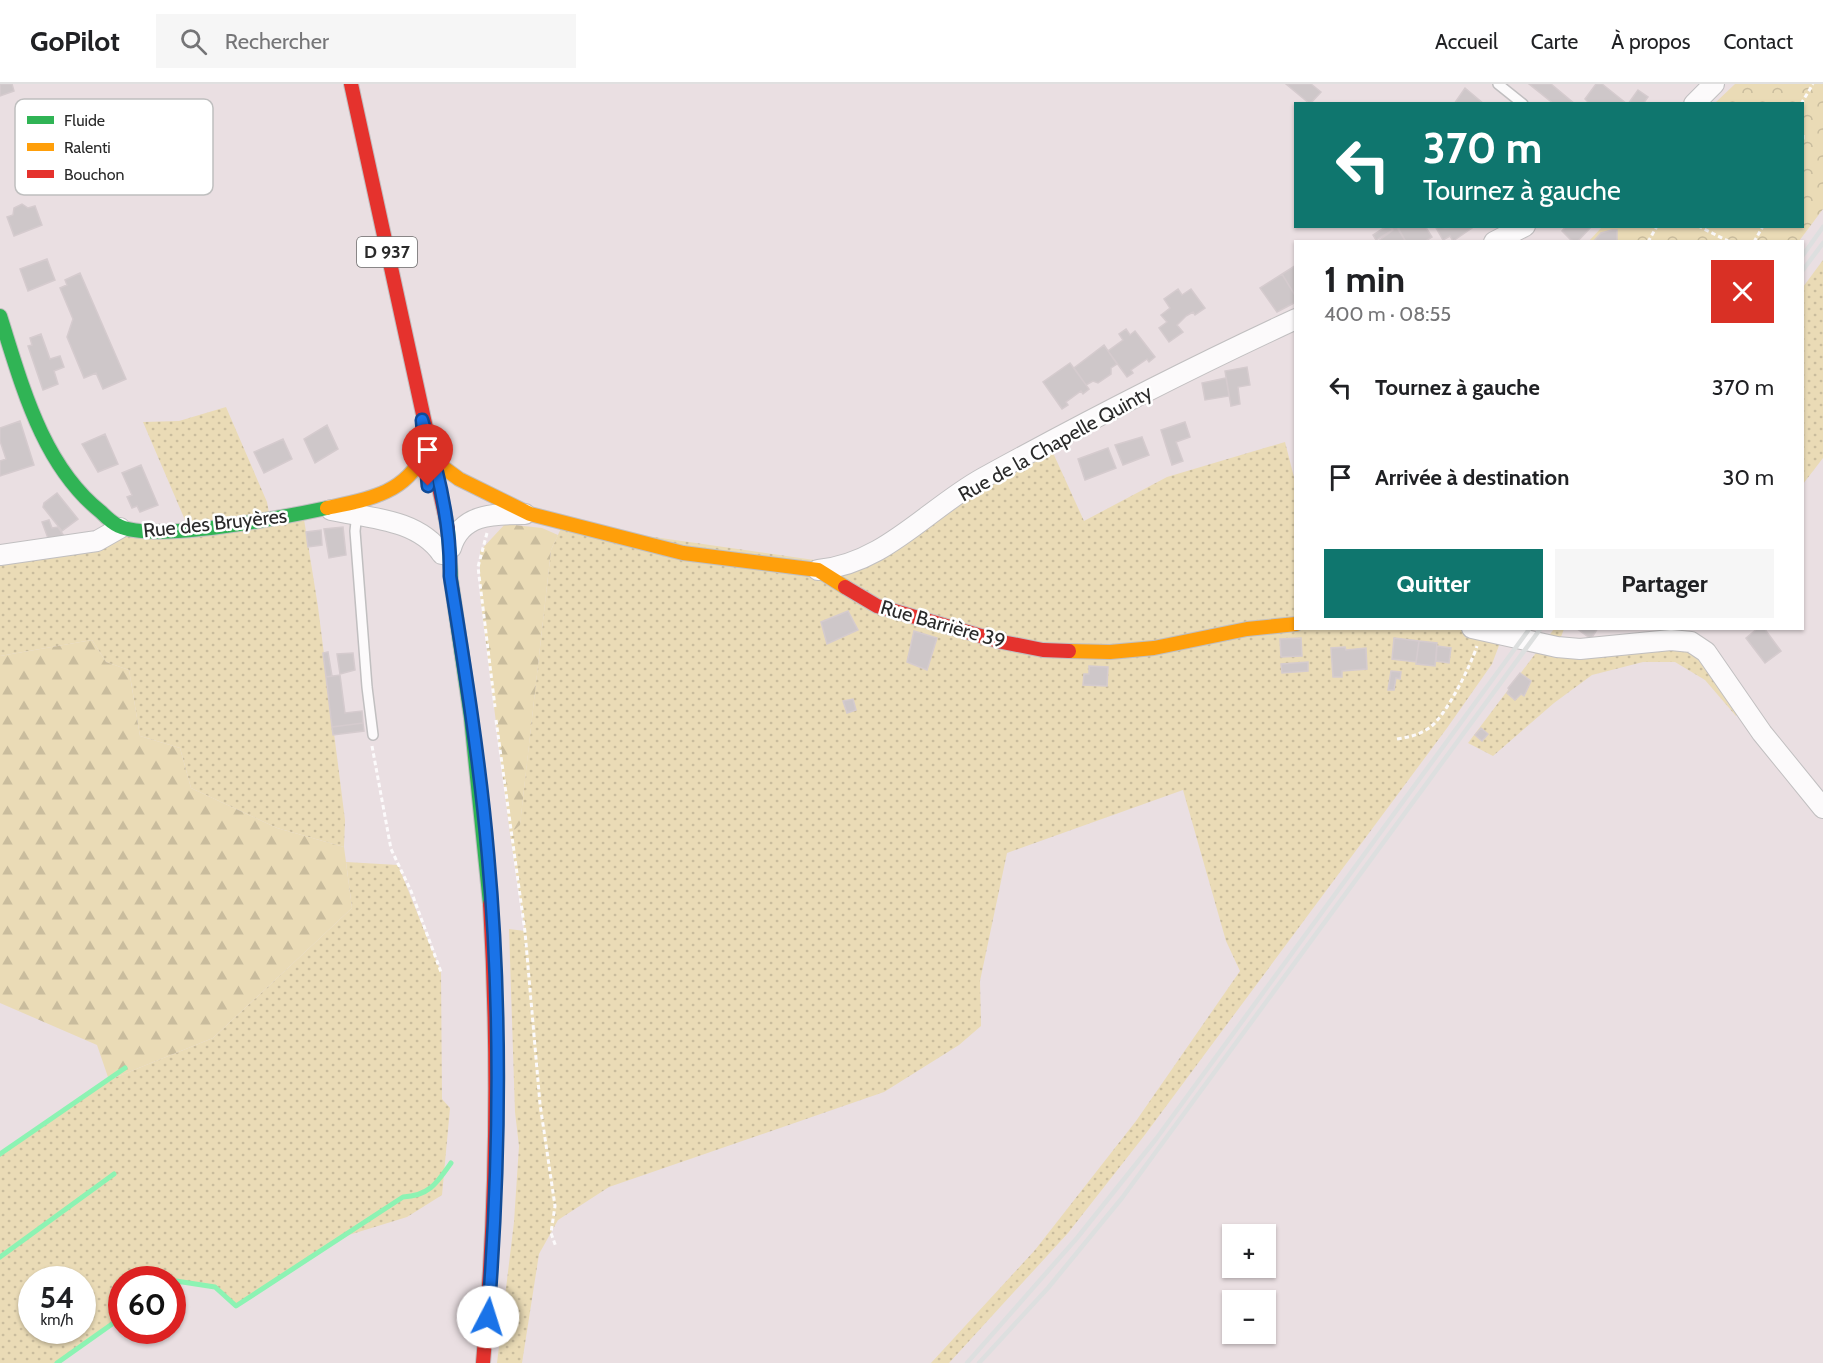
<!DOCTYPE html>
<html lang="fr">
<head>
<meta charset="utf-8">
<style>
  body { margin:0; font-family:Cabin,sans-serif; background:#f6f6f6; color:#202124; height:100vh; display:flex; flex-direction:column; font-size:22px; white-space:nowrap }
  * { box-sizing:border-box; margin:0 }
  p { font-size:20px; color:#757577 }
  .icon { flex:none; width:33px; height:33px; fill:none; stroke:currentColor; stroke-width:2; stroke-linecap:round; stroke-linejoin:round }
  .map { position:relative; flex:1; overflow:hidden }
  .panel { position:absolute; left:1294px; top:156px; width:510px; height:390px; display:flex; flex-direction:column; background:#fff; border-radius:0px; box-shadow:0 2px 4px #0004 }
  .panel>* { flex:none }
  .hud { position:absolute; left:1294px; top:18px; width:510px; height:126px; border-radius:0px; box-shadow:0 2px 4px #0004; background:#0f766e; color:#fff; overflow:hidden }
  .controls { position:absolute; left:1222px; top:1140px; display:grid; gap:12px }
  .controls a { display:grid; place-items:center; width:54px; height:54px; border-radius:0px; background:#fff; box-shadow:0 2px 4px #0004; font-size:30px }
  .speed { position:absolute; left:18px; top:1182px; display:flex; gap:12px; font-size:30px; font-weight:700; text-align:center }
  .speed>* { display:grid; place-content:center; width:78px; height:78px; border-radius:50%; background:#fff; box-shadow:0 2px 4px #0004; line-height:1 }
  .speed small { font-size:15px; font-weight:400 }
  .speed .limit { border:9px solid #d22; background:#fff; color:#111 }
  .pin { position:absolute; display:grid; place-items:center; width:51px; height:51px; color:#fff; margin:-62px -26px; border-radius:50% 50% 50% 0; rotate:-45deg; box-shadow:0 0 6px #0007 }
  .pin .icon { rotate:45deg }
  .me { position:absolute; width:66px; margin:-33px; rotate:5deg; stroke-linejoin:round; filter:drop-shadow(0 0 4px #0008) }
  .turn { display:flex; align-items:center; gap:21px; height:126px; padding:0 30px; font-size:27px }
  .turn .icon { width:78px; height:78px; stroke-width:2.5 }
  .turn b { display:block; font-size:42px; line-height:51px }
  .round { display:grid; place-items:center; flex:none; width:63px; height:63px; border-radius:0px; background:#f6f6f6 }
  .overview { display:flex; align-items:center; justify-content:space-between; height:102px; padding:0 30px }
  h1 { font-size:36px; font-weight:800; line-height:45px }
  .action { display:flex; gap:12px; margin-top:auto; padding:12px 30px }
  .action a { flex:1; height:69px; border-radius:0px; background:#0f766e; color:#fff; font-size:24px; font-weight:800; line-height:69px; text-align:center }
  .action a+a { background:#f6f6f6; color:#202124 }
  ul { padding:0; list-style:none }
  li { display:flex; align-items:center; gap:18px; height:90px; padding:0 30px }
  li div { flex:1 }
  li b { display:block; font-size:22px }
  li em { font-style:normal }
  header { display:flex; align-items:center; gap:36px; box-sizing:border-box; height:84px; padding:0 30px; background:#fff; border-bottom:2px solid #e0e0e0 }
  header strong { font-size:28px }
  nav { display:flex; gap:33px; margin-inline-start:auto; font-size:21px }
  .search { width:420px; height:54px; background:#f6f6f6; display:flex; align-items:center; gap:15px; box-sizing:border-box; padding:0 21px; border-radius:0px; color:#757577; font-size:22px }
  .map>svg:first-child { display:block }
</style>
</head>
<body>
<header>
<strong>GoPilot</strong>
<div class="search"><svg class="icon" aria-label="search" viewBox="0 0 24 24"><circle cx="10" cy="10" r="6"/><path d="M15 15l6 6"/></svg>Rechercher</div>
<nav><a>Accueil</a><a>Carte</a><a>À propos</a><a>Contact</a></nav>
</header>
<div class="map">
<svg width="1823" height="1279" viewBox="0 0 1823 1279">
  <defs>
    <pattern id="grass-dots" width="8" height="8" patternUnits="userSpaceOnUse" patternTransform="scale(1.5)"><rect width="8" height="8" fill="#eadbb6"/><path d="M2 2h.1M6 6h.1" fill="none" stroke="#c9bc9d" stroke-width="1.8" stroke-linecap="round"/></pattern>
    <pattern id="forest-firs" width="22" height="20" patternUnits="userSpaceOnUse" patternTransform="scale(1.5)"><rect width="22" height="20" fill="#eadbb6"/><path d="M5 1l3.5 6h-7zM16 11l3.5 6h-7z" fill="#c9bc9d"/></pattern>
    <pattern id="park-crowns" width="20" height="18" patternUnits="userSpaceOnUse" patternTransform="scale(1.5)"><rect width="20" height="18" fill="#eadbb6"/><path d="M2 6a3 3 0 1 1 6 0M12 15a3 3 0 1 1 6 0" fill="none" stroke="#c9bc9d"/></pattern>
  </defs>
  <rect width="100%" height="100%" fill="#eadfe2"/>
  <!-- grass -->
  <path fill="url(#grass-dots)" fill-rule="evenodd" d="M 1823,176 L 1823,374 L 1803,400 L 1803,203 Z
    M 226,323 L 267,418 L 270,434 L 303,429 L 318,523 L 345,736 L 344,763 L 277,744 L 191,704 L 180,664 L 140,652 L 129,586 L 106,578 L 92,556 L 0,572 L 0,471 L 188,443 L 143,338 L 179,337 Z
    M 1285,358 L 1296,401 L 1296,544 L 1514,545 L 1503,551 L 1492,580 L 1447,644 L 1144,1052 L 1068,1149 L 949,1279 L 931,1279 L 1035,1166 L 1136,1037 L 1240,887 L 1226,857 L 1183,706 L 1007,769 L 980,897 L 981,942 L 959,961 L 884,1008 L 609,1103 L 558,1136 L 539,1170 L 522,1279 L 497,1279 L 514,1138 L 519,1062 L 515,1028 L 509,845 L 525,847 L 510,750 L 520,740 L 551,466 L 563,440 L 849,481 L 1049,360 L 1084,437 L 1167,393 Z
    M 1554,545 L 1564,545 L 1557,563 L 1691,558 L 1742,621 L 1736,632 L 1705,596 L 1675,578 L 1643,578 L 1592,591 L 1554,619 L 1493,672 L 1468,659 Z
    M 346,778 L 398,781 L 441,888 L 442,1015 L 450,1024 L 442,1111 L 407,1133 L 339,1154 L 236,1222 L 215,1203 L 176,1197 L 173,1199 L 172,1196 L 122,1196 L 121,1233 L 57,1279 L 0,1279 L 0,1070 L 109,996 L 213,954 L 352,824 ZM 32,1196 L 82,1196 L 82,1246 L 32,1246 Z"/>
  <!-- forest -->
  <path fill="url(#forest-firs)" d="M 505,440 L 542,444 L 558,451 L 551,466 L 520,741 L 510,750 L 480,511 L 480,467 Z
    M 92,556 L 106,578 L 129,586 L 140,652 L 180,664 L 191,704 L 277,744 L 344,763 L 352,824 L 213,954 L 109,996 L 97,961 L 0,919 L 0,572 Z"/>
  <!-- park -->
  <path fill="url(#park-crowns)" d="M 1735,0 L 1823,0 L 1823,125 L 1799,157 L 1588,158 L 1602,143 L 1803,142 L 1803,20 L 1715,19 Z"/>
  <g fill="none" stroke-linecap="round" stroke-linejoin="round">
    <!-- stream -->
    <path stroke="#8cf3b3" stroke-width="5" d="M 0,1070 L 125,984
      M 0,1173 L 114,1090
      M 172,1199 L 176,1197 L 215,1203 L 236,1222 L 403,1113 C 429,1112 437,1099 451,1079
      M 57,1279 L 122,1233"/>
  </g>
  <!-- building -->
  <path fill="#cec7c9" stroke="#d5cbce" stroke-width="1.5" d="M 0,0 L 12,0 L 14,7 L 0,12 Z
    M 1286,0 L 1311,0 L 1321,8 L 1310,20 Z
    M 1529,0 L 1551,0 L 1575,20 L 1554,20 Z
    M 1596,0 L 1602,0 L 1627,20 L 1590,20 L 1585,15 Z
    M 1465,4 L 1484,20 L 1454,20 Z
    M 1638,6 L 1648,13 L 1643,20 L 1628,20 Z
    M 22,120 L 28,124 L 35,122 L 42,141 L 14,152 L 7,133 L 13,131 L 14,124 Z
    M 1387,142 L 1393,146 L 1376,156 L 1373,151 Z
    M 1391,142 L 1397,142 L 1406,158 L 1377,158 L 1393,146 Z
    M 1402,142 L 1425,142 L 1432,153 L 1424,158 L 1406,158 L 1398,145 Z
    M 1435,142 L 1445,144 L 1475,142 L 1453,157 L 1450,152 L 1443,156 Z
    M 1566,142 L 1592,142 L 1577,158 L 1571,156 L 1562,147 Z
    M 1612,146 L 1617,146 L 1617,158 L 1593,158 L 1601,149 Z
    M 47,175 L 55,196 L 28,207 L 20,185 Z
    M 1296,181 L 1296,213 L 1282,190 Z
    M 80,189 L 126,295 L 103,305 L 96,289 L 84,294 L 67,253 L 73,235 L 60,204 L 67,201 L 65,196 Z
    M 1282,190 L 1296,213 L 1296,218 L 1277,228 L 1260,204 Z
    M 1178,205 L 1182,211 L 1191,205 L 1205,224 L 1195,231 L 1193,228 L 1186,232 L 1177,241 L 1183,248 L 1169,258 L 1159,244 L 1167,238 L 1161,231 L 1170,224 L 1164,215 Z
    M 1126,245 L 1130,251 L 1135,247 L 1155,273 L 1149,278 L 1147,275 L 1131,286 L 1133,289 L 1127,293 L 1108,267 L 1123,256 L 1119,250 Z
    M 41,250 L 50,275 L 60,272 L 64,283 L 54,287 L 58,300 L 43,306 L 28,262 L 32,261 L 30,254 Z
    M 1104,261 L 1117,280 L 1111,284 L 1111,290 L 1098,299 L 1093,297 L 1086,301 L 1074,284 Z
    M 1070,279 L 1089,305 L 1083,310 L 1081,307 L 1066,318 L 1068,321 L 1062,325 L 1043,298 Z
    M 1247,283 L 1250,301 L 1238,303 L 1240,320 L 1231,322 L 1225,287 Z
    M 1226,294 L 1229,312 L 1205,316 L 1202,299 Z
    M 20,337 L 34,381 L 0,392 L 0,377 L 6,375 L 0,357 L 0,344 Z
    M 1185,338 L 1190,353 L 1176,358 L 1183,377 L 1172,381 L 1161,346 Z
    M 327,341 L 338,365 L 315,379 L 304,355 Z
    M 105,350 L 118,380 L 98,388 L 82,360 Z
    M 1142,353 L 1149,371 L 1123,381 L 1115,361 Z
    M 283,355 L 292,375 L 264,389 L 254,368 Z
    M 1108,364 L 1116,384 L 1085,396 L 1078,375 Z
    M 141,381 L 158,421 L 140,428 L 137,422 L 132,424 L 127,413 L 132,411 L 122,389 Z
    M 57,409 L 78,435 L 62,447 L 43,423 L 44,419 Z
    M 49,436 L 52,444 L 58,443 L 66,455 L 49,457 L 42,438 Z
    M 343,443 L 346,471 L 329,474 L 324,445 Z
    M 321,446 L 322,461 L 308,463 L 306,448 Z
    M 848,527 L 858,546 L 827,560 L 821,538 Z
    M 1576,544 L 1598,544 L 1591,555 Z
    M 1758,544 L 1764,544 L 1781,567 L 1765,579 L 1746,554 Z
    M 914,547 L 937,554 L 927,586 L 907,578 Z
    M 1301,554 L 1302,572 L 1281,573 L 1280,555 Z
    M 1394,554 L 1419,557 L 1416,578 L 1392,575 Z
    M 1419,557 L 1437,559 L 1435,582 L 1416,580 Z
    M 1437,562 L 1451,564 L 1449,579 L 1436,577 Z
    M 1345,563 L 1346,566 L 1366,564 L 1367,585 L 1342,587 L 1342,593 L 1333,593 L 1331,564 Z
    M 328,568 L 332,592 L 326,593 L 323,569 Z
    M 353,569 L 355,586 L 340,590 L 337,570 Z
    M 1308,578 L 1308,587 L 1282,589 L 1281,580 Z
    M 1089,582 L 1108,583 L 1107,602 L 1083,601 L 1084,590 L 1089,590 Z
    M 1391,587 L 1401,588 L 1400,595 L 1396,594 L 1394,606 L 1388,606 Z
    M 1520,589 L 1531,597 L 1524,612 L 1521,610 L 1515,616 L 1507,609 L 1509,606 L 1508,604 Z
    M 340,591 L 345,629 L 362,627 L 363,639 L 332,643 L 326,593 Z
    M 853,615 L 856,626 L 847,629 L 843,617 Z
    M 363,639 L 364,647 L 333,651 L 332,643 Z
    M 1481,644 L 1488,650 L 1482,657 L 1475,651 Z"/>
  <g fill="none" stroke-linecap="round" stroke-linejoin="round">
    <defs>
      <path id="lane" d="M 1498,0 L 1523,20
        M 357,429 L 355,447 L 367,603 L 373,651"/>
      <path id="street" d="M 1694,20 L 1714,0
        M 1494,158 L 1525,142
        M 331,426 C 369,434 418,435 442,470
        M 451,464 C 461,429 494,430 525,430
        M 0,471 L 97,457 L 120,444
        M 818,486 C 884,480 927,425 983,394 C 1085,338 1190,284 1296,235
        M 1472,544 L 1557,563 L 1580,565 L 1671,556 L 1691,558 L 1706,568 L 1762,649 L 1823,724"/>
      <path id="fast" d="M 0,232 C 22,301 42,381 101,428 C 106,433 112,439 119,442 C 155,459 284,433 327,424
        M 448,445 L 451,496 L 471,634 L 490,820"/>
      <path id="slow" d="M 434,372 L 440,381 L 459,395 L 530,430 L 683,469 L 818,486 L 845,503
        M 327,424 C 365,416 406,410 423,370
        M 1069,567 L 1110,568 L 1154,564 L 1247,545 L 1296,540"/>
      <path id="jam" d="M 351,0 L 448,445
        M 845,503 L 877,522 L 1002,558 L 1043,566 L 1069,567
        M 483,1279 C 497,1125 499,974 490,820"/>
    </defs>
    <!-- lane casing -->
    <use href="#lane" stroke="#c1bfc0" stroke-width="12"/>
    <!-- street casing -->
    <use href="#street" stroke="#c1bfc0" stroke-width="22"/>
    <!-- fast casing -->
    <use href="#fast" stroke="#c1bfc0" stroke-width="16"/>
    <!-- slow casing -->
    <use href="#slow" stroke="#c1bfc0" stroke-width="16"/>
    <!-- jam casing -->
    <use href="#jam" stroke="#c1bfc0" stroke-width="16"/>
    <!-- path -->
    <path stroke="#fcfafb" stroke-width="3" stroke-dasharray="4.5 3" stroke-linecap="butt" d="M 1801,20 L 1813,0
      M 1803,51 L 1803,57
      M 1698,142 L 1730,158
      M 1648,158 L 1657,142
      M 1754,158 L 1763,142
      M 487,449 L 478,483 L 495,623
      M 496,636 L 525,848 L 540,1020 L 555,1122 L 551,1149 L 556,1163
      M 1397,655 C 1409,653 1419,651 1429,644 C 1445,634 1471,581 1477,562
      M 372,662 L 391,765 L 411,807 L 441,888"/>
    <!-- lane -->
    <use href="#lane" stroke="#fcfafb" stroke-width="9"/>
    <!-- street -->
    <use href="#street" stroke="#fcfafb" stroke-width="20"/>
    <!-- fast -->
    <use href="#fast" stroke="#30b455" stroke-width="14"/>
    <!-- slow -->
    <use href="#slow" stroke="#ff9f0a" stroke-width="14"/>
    <!-- jam -->
    <use href="#jam" stroke="#e5322d" stroke-width="14"/>
    <!-- rail -->
    <path stroke="#dddfdf" stroke-width="4.5" d="M 1803,171 L 1823,143
      M 1803,186 L 1823,159
      M 967,1279 L 1077,1154 L 1156,1055 L 1530,544
      M 979,1279 L 1048,1204 L 1122,1114 L 1541,544"/>
  </g>
  <g fill="none" stroke-linecap="round" stroke-linejoin="round">
    <defs>
      <path id="route" d="M 428,402 L 422,336 C 438,385 451,441 450,492 C 465,585 480,678 488,771 C 502,925 500,1079 488,1233"/>
    </defs>
    <!-- route casing -->
    <use href="#route" stroke="#114b97" stroke-width="15"/>
    <!-- route -->
    <use href="#route" stroke="#1a73e8" stroke-width="10"/>
  </g>
  <g text-anchor="middle" stroke-width="5" stroke-linejoin="round" paint-order="stroke">
    <!-- shield labels -->
    <rect fill="#fff" stroke="#6a6a6a" stroke-width="1.5" x="357" y="153" width="60" height="30" rx="4.5"/>
    <g font-size="18" font-weight="bold" fill="#2a2a2a">
      <text x="387" y="174">D 937</text>
    </g>
    <!-- street labels -->
    <g font-size="20" fill="#2a2a2a" stroke="#fff">
      <text transform="translate(1055 359) rotate(-29)" y="7">Rue de la Chapelle Quinty</text>
      <text transform="translate(215 439) rotate(-6)" y="7">Rue des Bruyères</text>
      <text transform="translate(943 540) rotate(16)" y="7">Rue Barrière 39</text>
    </g>
  </g>
  <!-- legend -->
  <rect x="15" y="15" width="198" height="96" rx="9" fill="#fff" stroke="#bfbfbf" stroke-width="1.5"/>
  <rect x="27" y="32" width="27" height="8" fill="#30b455"/>
  <rect x="27" y="59" width="27" height="8" fill="#ff9f0a"/>
  <rect x="27" y="86" width="27" height="8" fill="#e5322d"/>
  <g font-size="16" fill="#2a2a2a">
    <text x="64" y="42">Fluide</text>
    <text x="64" y="69">Ralenti</text>
    <text x="64" y="96">Bouchon</text>
  </g>
</svg>
<div class="controls">
<a>+</a>
<a>−</a>
</div>
<div class="speed"><div>54<small>km/h</small></div><div class="limit">60</div></div>
<div class="pin" style="left:428px;top:402px;background:#d93025"><svg class="icon" aria-label="arrive" viewBox="0 0 24 24"><path d="M6 21V4h12l-3 4 3 4H6"/></svg></div>
<svg class="me" style="left:488px;top:1233px" viewBox="-20 -20 40 40"><circle r="19" fill="#fff"/><path d="M0-13L10 11 0 6-10 11z" fill="#1a73e8"/></svg>
<div class="hud">
<div class="turn"><svg class="icon" aria-label="left" viewBox="0 0 24 24"><path d="M17 20v-9H6M10 6l-5 5 5 5"/></svg><div><b>370 m</b>Tournez à gauche</div></div>
</div>
<section class="panel">
<div class="overview"><div><h1>1 min</h1><p>400 m · 08:55</p></div><a class="round" style="background:#d93025;color:#fff"><svg class="icon" aria-label="close" viewBox="0 0 24 24"><path d="M6 6l12 12M18 6L6 18"/></svg></a></div>
<ul>
<li><svg class="icon" aria-label="left" viewBox="0 0 24 24"><path d="M17 20v-9H6M10 6l-5 5 5 5"/></svg><div><b>Tournez à gauche</b></div><em>370 m</em></li>
<li><svg class="icon" aria-label="arrive" viewBox="0 0 24 24"><path d="M6 21V4h12l-3 4 3 4H6"/></svg><div><b>Arrivée à destination</b></div><em>30 m</em></li>
</ul>
<div class="action"><a>Quitter</a><a>Partager</a></div>
</section>
</div>
</body>
</html>
